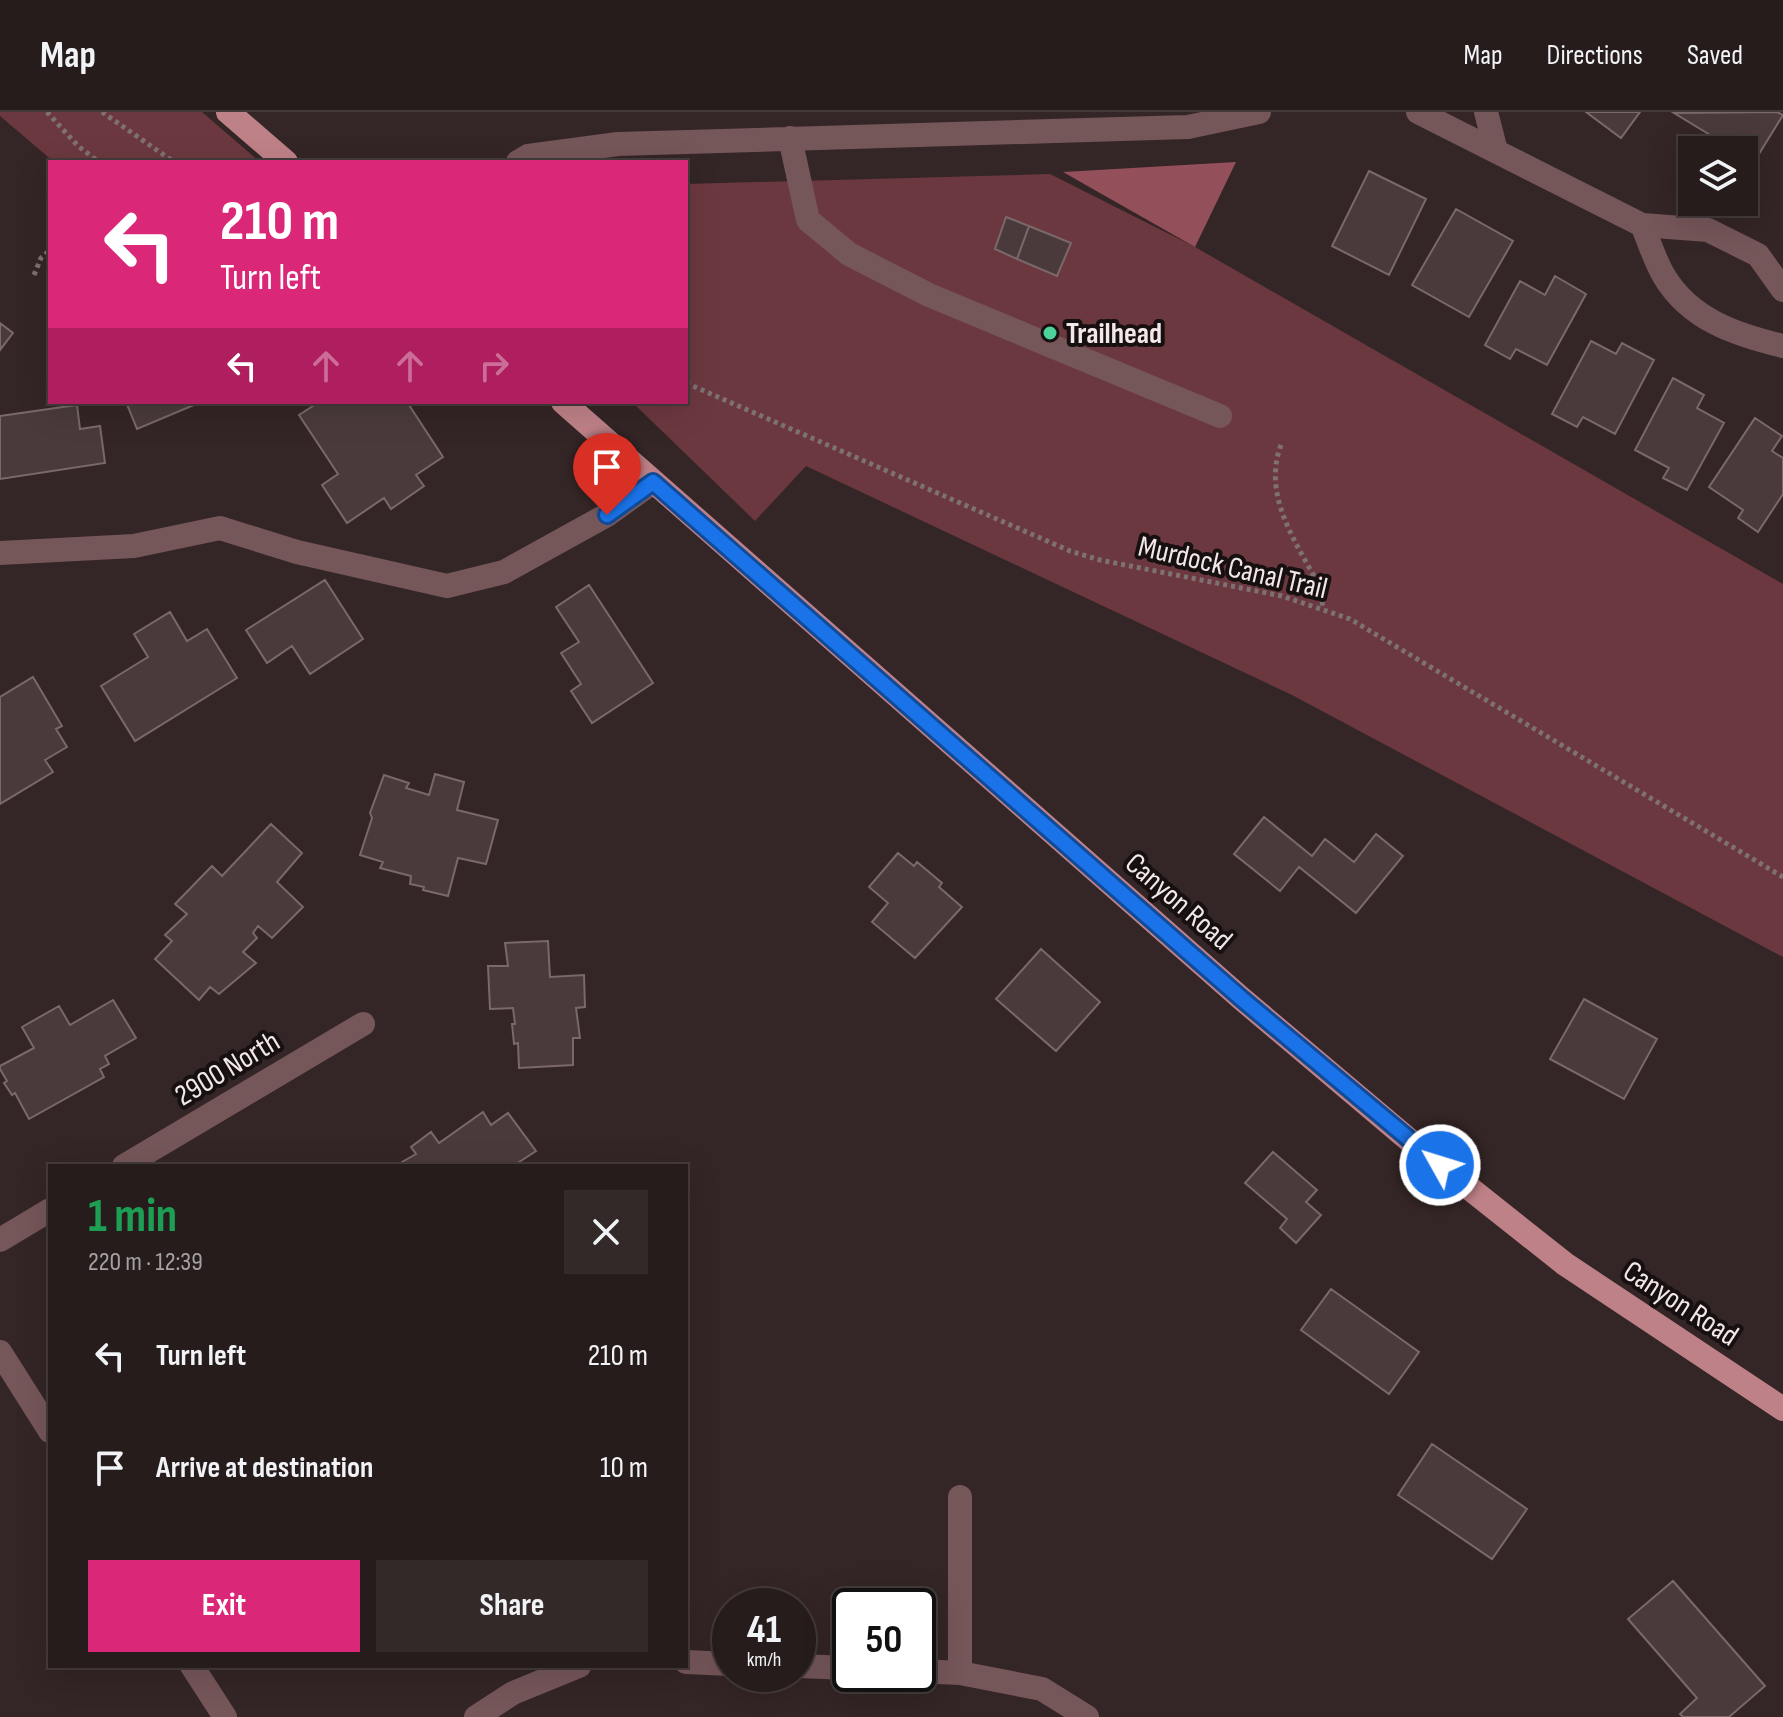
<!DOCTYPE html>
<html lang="en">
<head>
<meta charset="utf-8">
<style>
  body { margin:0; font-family:"Sofia Sans Condensed",sans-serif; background:#332929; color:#f1f3f6; height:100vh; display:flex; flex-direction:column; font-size:30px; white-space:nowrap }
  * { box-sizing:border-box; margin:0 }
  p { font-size:26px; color:#a4a1a3 }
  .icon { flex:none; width:44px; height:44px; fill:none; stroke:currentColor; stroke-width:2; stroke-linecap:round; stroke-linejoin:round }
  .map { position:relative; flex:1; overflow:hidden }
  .details { position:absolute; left:48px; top:1052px; width:640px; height:504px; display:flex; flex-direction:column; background:#271c1c; border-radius:0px; box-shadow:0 8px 32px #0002,0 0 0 2px #433a3b }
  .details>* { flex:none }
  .guide { position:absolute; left:48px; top:48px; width:640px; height:244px; border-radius:0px; box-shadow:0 8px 32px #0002,0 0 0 2px #433a3b; background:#db2777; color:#fff; overflow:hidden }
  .fabs { position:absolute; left:1678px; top:24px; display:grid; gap:16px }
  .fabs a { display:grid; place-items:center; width:80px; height:80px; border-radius:0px; background:#271c1c; box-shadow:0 8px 32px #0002,0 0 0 2px #433a3b; font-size:40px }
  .speed { position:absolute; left:712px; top:1476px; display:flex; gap:16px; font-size:40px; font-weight:700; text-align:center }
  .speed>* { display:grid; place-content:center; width:104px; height:104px; border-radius:50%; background:#271c1c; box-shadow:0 8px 32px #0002,0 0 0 2px #433a3b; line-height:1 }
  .speed small { font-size:20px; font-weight:400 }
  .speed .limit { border:4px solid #111; border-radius:12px; background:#fff; color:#111 }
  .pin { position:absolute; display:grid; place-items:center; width:68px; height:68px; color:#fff; margin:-82px -34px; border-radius:50% 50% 50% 0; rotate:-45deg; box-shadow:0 0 8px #0007 }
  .pin .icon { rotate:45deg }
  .me { position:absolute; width:88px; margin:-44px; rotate:309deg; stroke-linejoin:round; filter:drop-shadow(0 0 6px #0008) }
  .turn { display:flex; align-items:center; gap:28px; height:168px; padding:0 40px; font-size:36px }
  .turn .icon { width:104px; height:104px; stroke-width:2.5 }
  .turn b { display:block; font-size:56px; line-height:68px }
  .lanes { display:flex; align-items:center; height:76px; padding:0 40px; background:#0003; justify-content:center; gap:40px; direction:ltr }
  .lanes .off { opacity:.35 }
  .round { display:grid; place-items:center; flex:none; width:84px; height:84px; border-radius:0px; background:#332929 }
  .summary { display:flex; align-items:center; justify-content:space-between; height:136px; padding:0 40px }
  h1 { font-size:48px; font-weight:700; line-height:60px; color:#1e9e55 }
  .cta { display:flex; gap:16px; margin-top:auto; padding:16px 40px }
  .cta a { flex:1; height:92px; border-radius:0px; background:#db2777; color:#fff; font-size:32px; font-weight:700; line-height:92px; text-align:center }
  .cta a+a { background:#332929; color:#f1f3f6 }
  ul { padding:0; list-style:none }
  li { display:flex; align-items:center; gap:24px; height:112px; padding:0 40px }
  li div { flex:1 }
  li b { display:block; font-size:30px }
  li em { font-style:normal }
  header { display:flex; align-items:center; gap:48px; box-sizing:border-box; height:112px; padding:0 40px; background:#271c1c; border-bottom:2px solid #433a3b }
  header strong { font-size:38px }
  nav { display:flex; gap:44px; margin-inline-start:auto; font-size:28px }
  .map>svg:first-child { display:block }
</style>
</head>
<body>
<header>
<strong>Map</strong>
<nav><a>Map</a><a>Directions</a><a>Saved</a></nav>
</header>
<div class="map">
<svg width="1783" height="1605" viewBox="0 0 1783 1605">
  <rect width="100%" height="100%" fill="#342526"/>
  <!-- green -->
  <path fill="#6c383f" d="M 0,0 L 202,0 L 260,50 L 54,50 L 0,4 Z
    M 1050,62 L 1195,135 L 1783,472 L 1783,845 L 1292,583 L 806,354 L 755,409 L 632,290 L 686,290 L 686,72 Z"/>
  <!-- water -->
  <path fill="#94505a" d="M 1236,50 L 1195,135 L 1063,60 Z"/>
  <!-- building -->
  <path fill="#4a3a3b" stroke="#7a686a" stroke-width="2" d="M 1586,0 L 1640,0 L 1621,26 Z
    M 1777,0 L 1783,3 L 1754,50 L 1744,43 L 1744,38 L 1735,38 L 1674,1 Z
    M 1369,59 L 1426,87 L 1389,163 L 1332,134 Z
    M 1456,97 L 1513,129 L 1469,205 L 1412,173 Z
    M 1006,105 L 1029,114 L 1017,147 L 995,137 Z
    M 1029,114 L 1071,131 L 1057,164 L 1017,147 Z
    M 1555,164 L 1586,182 L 1547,253 L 1516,237 L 1510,247 L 1485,233 L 1520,169 L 1545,183 Z
    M 0,211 L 13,221 L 0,238 Z
    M 1591,229 L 1616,242 L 1622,231 L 1654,248 L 1615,322 L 1583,305 L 1577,315 L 1552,302 Z
    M 1673,266 L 1704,283 L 1697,296 L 1724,311 L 1687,378 L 1663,366 L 1669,356 L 1635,338 Z
    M 126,290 L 201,290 L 137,317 Z
    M 319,290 L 407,290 L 443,345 L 416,363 L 424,374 L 391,397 L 384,386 L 347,411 L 322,373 L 338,362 L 299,303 Z
    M 77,293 L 80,317 L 100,314 L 105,351 L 0,367 L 0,304 Z
    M 1755,306 L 1782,324 L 1772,339 L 1783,346 L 1783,382 L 1758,420 L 1738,406 L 1743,398 L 1709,375 Z
    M 325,468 L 363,527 L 310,562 L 292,534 L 267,551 L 246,518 Z
    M 589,473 L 653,571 L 592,611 L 571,579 L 581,572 L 561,541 L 579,530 L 556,495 Z
    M 170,500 L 187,529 L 207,517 L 237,566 L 135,629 L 101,574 L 148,545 L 134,522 Z
    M 33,565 L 62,614 L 56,617 L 67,635 L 45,648 L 53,660 L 0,692 L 0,585 Z
    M 435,662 L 464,670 L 457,698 L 498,708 L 486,752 L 458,746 L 448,784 L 423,778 L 424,775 L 410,772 L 411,764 L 380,756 L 383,750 L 360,743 L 372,706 L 370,701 L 384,663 L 409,671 L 406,676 L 429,683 Z
    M 1264,705 L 1312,744 L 1325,727 L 1354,750 L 1376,722 L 1403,744 L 1356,801 L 1299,755 L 1280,779 L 1234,742 Z
    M 271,712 L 302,741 L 277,770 L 303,795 L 272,826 L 258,814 L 253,821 L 257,826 L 243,840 L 256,851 L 219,882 L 210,875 L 199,888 L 155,847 L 172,829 L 165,823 L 187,802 L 175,792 L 212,754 L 222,764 Z
    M 898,741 L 914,754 L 917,750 L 942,771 L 939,775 L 962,795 L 915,846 L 872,810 L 888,791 L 869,775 Z
    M 548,829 L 550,865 L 584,863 L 585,895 L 576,896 L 580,926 L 573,926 L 573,953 L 519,956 L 518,931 L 514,932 L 512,912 L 515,912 L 513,896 L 490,897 L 488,854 L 508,854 L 505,831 Z
    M 1041,837 L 1100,890 L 1056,939 L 996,887 Z
    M 1584,887 L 1657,927 L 1624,987 L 1550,947 Z
    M 113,888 L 136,926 L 105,944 L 109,952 L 100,957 L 104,965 L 29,1007 L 15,981 L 12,983 L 4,971 L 7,969 L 0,957 L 0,954 L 34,936 L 22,915 L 59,894 L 70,913 Z
    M 483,1000 L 491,1013 L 508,1001 L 536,1039 L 513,1054 L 402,1054 L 402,1050 L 416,1042 L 411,1035 L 431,1020 L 439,1031 Z
    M 1273,1040 L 1317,1078 L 1306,1090 L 1321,1103 L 1296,1131 L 1280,1116 L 1287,1107 L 1245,1071 Z
    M 1331,1177 L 1419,1240 L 1389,1282 L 1301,1218 Z
    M 1432,1332 L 1527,1397 L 1492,1447 L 1398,1383 Z
    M 1673,1469 L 1765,1574 L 1729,1605 L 1683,1605 L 1680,1602 L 1697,1586 L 1628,1507 Z"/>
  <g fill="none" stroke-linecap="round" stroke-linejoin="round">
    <!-- path -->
    <path stroke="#7e7172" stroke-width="5" stroke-dasharray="4 4" stroke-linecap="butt" d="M 47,0 L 78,34 L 99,50
      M 102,0 L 174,50
      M 34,163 L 41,146 L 50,138
      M 686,271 L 1070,439 L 1100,448 L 1282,484 L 1350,507 L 1783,765
      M 1281,333 C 1261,386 1299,434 1323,481 L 1322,496"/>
    <!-- minor -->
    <path stroke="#755659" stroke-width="24" d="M 1418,0 L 1642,113 L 1708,118 L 1758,143 L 1783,178
      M 1486,0 L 1496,39
      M 790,26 L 808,108 L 849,142 L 929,183 L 1220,304
      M 518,50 L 528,44 L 618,32 L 1188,15 L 1259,0
      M 1642,113 C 1649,129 1655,149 1664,164 C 1690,208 1737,223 1783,234
      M 0,441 L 134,434 L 220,416 L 297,440 L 447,474 L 504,460 L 607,403 L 653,370
      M 124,1054 L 363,912
      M 0,1128 L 50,1098
      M 0,1240 L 50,1319
      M 686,1550 L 730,1552
      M 192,1554 L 225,1605
      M 798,1554 L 850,1556
      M 918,1559 L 960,1561 L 1042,1577 L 1087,1605
      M 960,1561 L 960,1385
      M 476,1605 L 513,1581 L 579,1554"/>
    <!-- major -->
    <path stroke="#bf8188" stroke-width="24" d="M 228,0 L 286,50
      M 563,290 L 1242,887 L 1415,1033 L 1565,1152 L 1783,1297"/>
  </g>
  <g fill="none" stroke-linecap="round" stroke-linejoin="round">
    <defs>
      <path id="route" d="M 607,403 L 653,370 L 1242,887 L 1440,1053"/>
    </defs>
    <!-- route casing -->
    <use href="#route" stroke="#114b97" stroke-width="20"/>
    <!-- route -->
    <use href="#route" stroke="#1a73e8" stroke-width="14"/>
  </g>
  <!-- markers -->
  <circle fill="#4cd39a" stroke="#171011" stroke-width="3" cx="1050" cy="221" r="8"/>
  <g text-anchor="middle" stroke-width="8" stroke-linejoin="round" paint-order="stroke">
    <!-- poi labels -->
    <g font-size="30" font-weight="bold" fill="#f3e8e9" stroke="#171011" text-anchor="start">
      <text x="1066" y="231">Trailhead</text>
    </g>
    <!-- street labels -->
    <g font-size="30" fill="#f3e8e9" stroke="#171011">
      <text transform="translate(1233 455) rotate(13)" y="10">Murdock Canal Trail</text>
      <text transform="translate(1179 789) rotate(41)" y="10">Canyon Road</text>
      <text transform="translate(227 956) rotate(-31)" y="10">2900 North</text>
      <text transform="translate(1681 1191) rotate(33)" y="10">Canyon Road</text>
    </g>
  </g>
</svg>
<div class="fabs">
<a><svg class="icon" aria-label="layers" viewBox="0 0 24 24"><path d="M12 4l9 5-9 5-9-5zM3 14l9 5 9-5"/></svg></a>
</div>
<div class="speed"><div>41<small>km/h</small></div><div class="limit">50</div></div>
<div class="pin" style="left:607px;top:403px;background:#d93025"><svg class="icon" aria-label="arrive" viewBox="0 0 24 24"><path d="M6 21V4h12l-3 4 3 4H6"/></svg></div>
<svg class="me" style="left:1440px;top:1053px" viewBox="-20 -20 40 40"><circle r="17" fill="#1a73e8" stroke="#fff" stroke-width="3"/><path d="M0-11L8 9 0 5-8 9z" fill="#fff"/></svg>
<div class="guide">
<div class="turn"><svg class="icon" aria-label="left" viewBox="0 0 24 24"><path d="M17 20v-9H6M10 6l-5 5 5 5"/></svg><div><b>210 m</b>Turn left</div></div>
<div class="lanes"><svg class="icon" aria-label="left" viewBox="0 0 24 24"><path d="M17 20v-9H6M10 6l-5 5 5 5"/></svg><svg class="icon off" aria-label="ahead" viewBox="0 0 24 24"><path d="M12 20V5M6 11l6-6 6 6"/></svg><svg class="icon off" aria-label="ahead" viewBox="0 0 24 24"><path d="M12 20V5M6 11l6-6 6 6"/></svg><svg class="icon off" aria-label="right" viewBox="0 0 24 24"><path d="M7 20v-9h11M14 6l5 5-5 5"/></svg></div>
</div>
<section class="details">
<div class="summary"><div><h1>1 min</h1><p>220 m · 12:39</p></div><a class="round"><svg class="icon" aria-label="close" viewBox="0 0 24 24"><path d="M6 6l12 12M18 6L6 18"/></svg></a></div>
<ul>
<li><svg class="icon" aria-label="left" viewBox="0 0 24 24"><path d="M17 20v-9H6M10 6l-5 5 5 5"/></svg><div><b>Turn left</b></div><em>210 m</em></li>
<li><svg class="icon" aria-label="arrive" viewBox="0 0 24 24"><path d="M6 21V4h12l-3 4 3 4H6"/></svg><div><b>Arrive at destination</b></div><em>10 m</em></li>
</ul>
<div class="cta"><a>Exit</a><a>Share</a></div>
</section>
</div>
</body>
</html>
